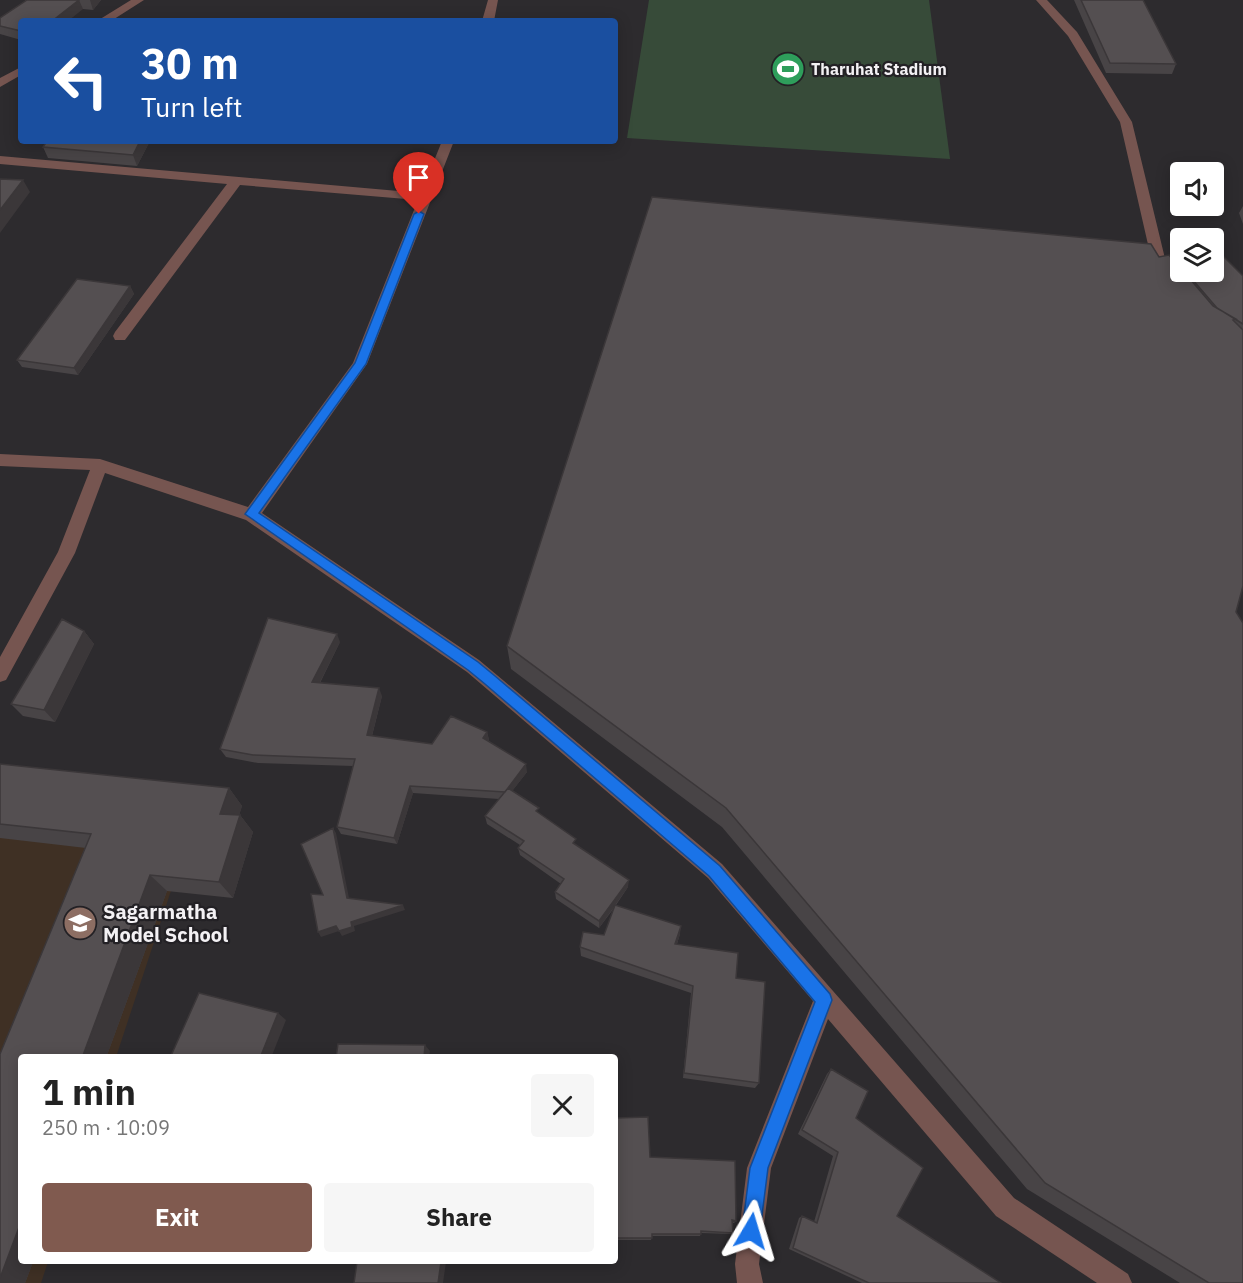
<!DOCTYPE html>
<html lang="en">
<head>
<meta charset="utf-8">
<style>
  body { margin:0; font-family:"IBM Plex Sans",sans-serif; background:#f6f6f6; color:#222; height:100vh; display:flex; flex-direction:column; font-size:22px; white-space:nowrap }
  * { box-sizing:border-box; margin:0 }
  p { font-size:20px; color:#767676 }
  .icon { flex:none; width:33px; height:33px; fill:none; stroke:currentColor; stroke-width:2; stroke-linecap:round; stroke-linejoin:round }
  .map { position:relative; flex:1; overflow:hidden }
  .panel { position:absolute; left:18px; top:1054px; width:600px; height:210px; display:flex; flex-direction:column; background:#fff; border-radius:6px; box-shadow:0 3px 15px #0003 }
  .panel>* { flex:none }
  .guide { position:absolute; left:18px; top:18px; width:600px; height:126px; border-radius:6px; box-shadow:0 3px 15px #0003; background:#1a4fa0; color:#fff; overflow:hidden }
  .controls { position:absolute; left:1170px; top:162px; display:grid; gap:12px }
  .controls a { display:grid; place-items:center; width:54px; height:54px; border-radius:6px; background:#fff; box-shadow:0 3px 15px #0003; font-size:30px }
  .pin { position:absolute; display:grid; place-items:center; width:51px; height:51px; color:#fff; margin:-62px -26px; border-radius:50% 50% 50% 0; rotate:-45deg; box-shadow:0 0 6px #0007 }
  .pin .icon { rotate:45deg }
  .me { position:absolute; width:66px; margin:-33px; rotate:7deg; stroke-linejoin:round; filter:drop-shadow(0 0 4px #0008) }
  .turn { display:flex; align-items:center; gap:21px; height:126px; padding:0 24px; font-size:27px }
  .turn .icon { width:78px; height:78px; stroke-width:2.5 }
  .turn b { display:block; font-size:42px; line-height:51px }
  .round { display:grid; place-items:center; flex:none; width:63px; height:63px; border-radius:6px; background:#f6f6f6 }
  .head { display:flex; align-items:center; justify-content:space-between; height:102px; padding:0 24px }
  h1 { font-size:36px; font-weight:700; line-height:45px }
  .cta { display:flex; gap:12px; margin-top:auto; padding:12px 24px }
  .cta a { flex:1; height:69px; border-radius:6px; background:#805a4f; color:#fff; font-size:24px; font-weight:700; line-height:69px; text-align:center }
  .cta a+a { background:#f6f6f6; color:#222 }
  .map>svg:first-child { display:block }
</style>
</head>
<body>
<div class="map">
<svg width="1243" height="1283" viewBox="0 0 1243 1283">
  <rect width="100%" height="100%" fill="#2d2b2e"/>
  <!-- education -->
  <path fill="#3f3024" d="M 0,766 L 205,788 L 116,1057 L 21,1058 L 21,1262 L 48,1262 L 41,1283 L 0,1283 Z"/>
  <!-- green -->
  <path fill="#374b39" d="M 649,0 L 929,0 L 950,159 L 627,138 Z"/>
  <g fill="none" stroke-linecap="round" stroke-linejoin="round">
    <!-- street -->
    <path fill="#765550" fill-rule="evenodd" d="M 131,0 L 144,0 L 111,21 L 97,21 Z
      M 488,0 L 498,0 L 494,21 L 482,21 Z
      M 1036,0 L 1047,0 L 1077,32 L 1132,122 L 1169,275 L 1167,278 L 1162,280 L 1155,275 L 1120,122 L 1068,36 Z
      M 21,67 L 21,75 L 0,87 L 0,78 Z
      M 442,141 L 454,141 L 367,364 L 262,513 L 479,660 L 722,864 L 1014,1198 L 1128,1274 L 1132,1283 L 1097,1283 L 996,1216 L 828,1019 L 771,1168 L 759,1264 L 763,1283 L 737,1283 L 735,1264 L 747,1168 L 813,1001 L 708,878 L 467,672 L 246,520 L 105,473 L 75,553 L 6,680 L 0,682 L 0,657 L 58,552 L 90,470 L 0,466 L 0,454 L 100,459 L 248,507 L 353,363 L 418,200 L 240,185 L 125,340 L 115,340 L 113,336 L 115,332 L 227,184 L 0,164 L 0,156 L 421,193 Z"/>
  </g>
  <!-- wall -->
  <path fill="#484446" d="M 25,0 L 101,0 L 93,10 L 83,9 L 21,21 L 21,40 L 0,34 L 0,18 L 25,1 Z
    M 1074,0 L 1143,0 L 1176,64 L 1172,74 L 1106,73 Z
    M 47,141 L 150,141 L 137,166 L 48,158 L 43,147 Z
    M 1243,206 L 1243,224 L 1239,213 Z
    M 1159,257 L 1179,266 L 1180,264 L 1180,272 L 1214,272 L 1243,276 L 1243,586 L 1236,612 L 1243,1283 L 1180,1283 L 1027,1189 L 722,827 L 511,669 L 507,646 Z
    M 130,286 L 134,294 L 78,375 L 22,367 L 17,360 Z
    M 84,631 L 94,644 L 55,722 L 23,716 L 11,704 Z
    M 340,642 L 320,683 L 382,696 L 372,736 L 432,744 L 487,732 L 489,740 L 488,741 L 527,772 L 512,791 L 576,845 L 628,887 L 616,905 L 680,934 L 677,944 L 736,978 L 759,1083 L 755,1088 L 683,1078 L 691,993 L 581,956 L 580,947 L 604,935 L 614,908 L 599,928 L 556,899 L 555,892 L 561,884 L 520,855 L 518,848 L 520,845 L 487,824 L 485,816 L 499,799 L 413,793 L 397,844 L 341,834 L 337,827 L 353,766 L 258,763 L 226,757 L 220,749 Z
    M 0,764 L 229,788 L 242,806 L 239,815 L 240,815 L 253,832 L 233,898 L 167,891 L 106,1058 L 21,1058 L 21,1262 L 33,1262 L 25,1283 L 0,1283 L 0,1054 L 86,848 L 0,838 Z
    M 831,1069 L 856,1118 L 897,1216 L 1001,1283 L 862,1283 L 789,1249 L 799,1218 L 802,1216 L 814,1222 L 833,1156 L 798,1134 L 827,1074 Z
    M 615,1118 L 650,1157 L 736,1221 L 734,1223 L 732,1223 L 733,1233 L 730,1234 L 701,1233 L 700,1236 L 652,1236 L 651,1240 L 615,1240 Z"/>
  <!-- shaded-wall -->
  <path fill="#3b3739" d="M 79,0 L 83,9 L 68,21 L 52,21 Z
    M 90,0 L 101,0 L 93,10 Z
    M 140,141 L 150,141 L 137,166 L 133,155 Z
    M 23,180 L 30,192 L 0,233 L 0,210 Z
    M 130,286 L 134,294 L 78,375 L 74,368 Z
    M 84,631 L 94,644 L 55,722 L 44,710 Z
    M 337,634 L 340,642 L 316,690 L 312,682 Z
    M 379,688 L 382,696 L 370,743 L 367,735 Z
    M 487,732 L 489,740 L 485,746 L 483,738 Z
    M 526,764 L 527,772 L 506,799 L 505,792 Z
    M 410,786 L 413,793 L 397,844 L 394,838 Z
    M 229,788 L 242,806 L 234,831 L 220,814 Z
    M 240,815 L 253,832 L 233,898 L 219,882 Z
    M 333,828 L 336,833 L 350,903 L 347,898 Z
    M 150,875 L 167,891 L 106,1058 L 82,1058 Z
    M 629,880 L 628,887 L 599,928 L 599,921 Z
    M 403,905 L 405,910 L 354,926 L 355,931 L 342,936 L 339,931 L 321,937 L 318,932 Z
    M 681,926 L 680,934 L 674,953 L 675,944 Z
    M 278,1013 L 286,1020 L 271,1058 L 260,1058 Z
    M 425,1045 L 430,1051 L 429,1058 L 424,1058 Z
    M 21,1222 L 21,1262 L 33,1262 L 25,1283 L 0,1283 L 0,1278 Z
    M 441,1262 L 446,1262 L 443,1283 L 438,1283 Z"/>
  <!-- building -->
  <path fill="#544f51" stroke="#3b3739" stroke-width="1.5" d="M 27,0 L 79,0 L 52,21 L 21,21 L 21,31 L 0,26 L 0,18 Z
    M 1081,0 L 1143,0 L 1176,64 L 1110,63 Z
    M 47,141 L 140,141 L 133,155 L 43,147 Z
    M 0,179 L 23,180 L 0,210 Z
    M 652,197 L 1151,244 L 1159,257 L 1169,255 L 1180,268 L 1180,272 L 1184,272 L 1213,306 L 1236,319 L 1233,320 L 1243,330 L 1243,586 L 1236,612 L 1243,623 L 1243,1283 L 1209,1283 L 1045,1183 L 726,808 L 507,646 Z
    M 1223,256 L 1243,276 L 1243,324 L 1217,308 L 1186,272 L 1214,272 L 1214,257 Z
    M 77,279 L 130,286 L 74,368 L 17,360 Z
    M 268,618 L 337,634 L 312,682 L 379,688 L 367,735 L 432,744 L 451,716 L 487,732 L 483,738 L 526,764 L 505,792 L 410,786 L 394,838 L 337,827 L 355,759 L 253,755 L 220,749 Z
    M 62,619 L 84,631 L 44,710 L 11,704 Z
    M 0,764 L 229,788 L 220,814 L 240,815 L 219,882 L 150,875 L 82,1058 L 21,1058 L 21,1222 L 0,1278 L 0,1054 L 91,834 L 0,824 Z
    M 508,788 L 539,808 L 536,811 L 576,839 L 573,843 L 629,880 L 599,921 L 555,892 L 564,879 L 518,848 L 524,841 L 485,816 Z
    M 333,828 L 347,898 L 403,905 L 351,922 L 352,927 L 339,931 L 336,926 L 318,932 L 311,894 L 323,895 L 301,844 Z
    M 615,905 L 681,926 L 675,944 L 738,953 L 736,978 L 765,982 L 759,1083 L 684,1073 L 693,986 L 580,947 L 583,932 L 604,935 Z
    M 199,993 L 278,1013 L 260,1058 L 170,1058 Z
    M 338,1044 L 425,1045 L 424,1058 L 336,1058 Z
    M 831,1069 L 868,1091 L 856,1118 L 923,1168 L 897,1216 L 1001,1283 L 869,1283 L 793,1248 L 802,1216 L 817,1223 L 838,1152 L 802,1130 Z
    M 648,1117 L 650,1157 L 735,1161 L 736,1221 L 732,1220 L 733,1233 L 701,1231 L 701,1234 L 652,1234 L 652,1238 L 615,1238 L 615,1118 Z
    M 357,1262 L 441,1262 L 438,1283 L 354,1283 Z"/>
  <!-- route -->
  <path fill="#1a73e8" stroke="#114b97" stroke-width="1.5" d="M 419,211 L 424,214 L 366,364 L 259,513 L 478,662 L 495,676 L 720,866 L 830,994 L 832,1000 L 768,1168 L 760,1231 L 758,1237 L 751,1240 L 744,1237 L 742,1231 L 750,1168 L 815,1002 L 709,876 L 485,684 L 468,670 L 245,514 L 355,363 L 414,214 Z"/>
  <!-- icons -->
  <defs>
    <symbol id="stadium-disc" viewBox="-11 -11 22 22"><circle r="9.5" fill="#2e9e5b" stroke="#232125"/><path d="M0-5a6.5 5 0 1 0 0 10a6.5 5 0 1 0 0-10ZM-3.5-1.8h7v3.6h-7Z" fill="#fff"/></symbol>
    <symbol id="school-disc" viewBox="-11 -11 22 22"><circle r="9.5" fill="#8d6e63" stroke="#232125"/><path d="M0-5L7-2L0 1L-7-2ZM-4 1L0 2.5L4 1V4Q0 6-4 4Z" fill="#fff"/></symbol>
  </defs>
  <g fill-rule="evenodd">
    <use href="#stadium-disc" x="769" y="50" width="38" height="38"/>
    <use href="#school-disc" x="61" y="904" width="38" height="38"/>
  </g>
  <g text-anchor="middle" stroke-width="4.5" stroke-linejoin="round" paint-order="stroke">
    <!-- far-poi labels -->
    <g font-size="16" font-weight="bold" fill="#f3f1f4" stroke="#232125" text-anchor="start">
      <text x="811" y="75">Tharuhat Stadium</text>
    </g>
    <!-- poi labels -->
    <g font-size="20" font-weight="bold" fill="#f3f1f4" stroke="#232125" text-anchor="start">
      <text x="103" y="919">Sagarmatha<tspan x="103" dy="23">Model School</tspan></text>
    </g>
  </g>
</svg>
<div class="controls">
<a><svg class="icon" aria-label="sound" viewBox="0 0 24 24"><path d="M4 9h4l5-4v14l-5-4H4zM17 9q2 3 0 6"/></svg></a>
<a><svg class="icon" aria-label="layers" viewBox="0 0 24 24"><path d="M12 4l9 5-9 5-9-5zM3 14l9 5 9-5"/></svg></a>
</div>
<div class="pin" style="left:419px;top:214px;background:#d93025"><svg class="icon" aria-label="arrive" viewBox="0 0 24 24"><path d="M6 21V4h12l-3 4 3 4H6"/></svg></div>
<svg class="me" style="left:751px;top:1231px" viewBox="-20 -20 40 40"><path d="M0-17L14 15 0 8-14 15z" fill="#1a73e8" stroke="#fff" stroke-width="4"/></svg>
<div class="guide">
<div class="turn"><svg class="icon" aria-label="left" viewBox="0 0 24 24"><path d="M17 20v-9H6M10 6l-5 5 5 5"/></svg><div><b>30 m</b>Turn left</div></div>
</div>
<section class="panel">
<div class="head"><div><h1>1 min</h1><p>250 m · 10:09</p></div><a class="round"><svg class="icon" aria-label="close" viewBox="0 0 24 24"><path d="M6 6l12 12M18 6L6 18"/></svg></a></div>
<div class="cta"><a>Exit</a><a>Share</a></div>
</section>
</div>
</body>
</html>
